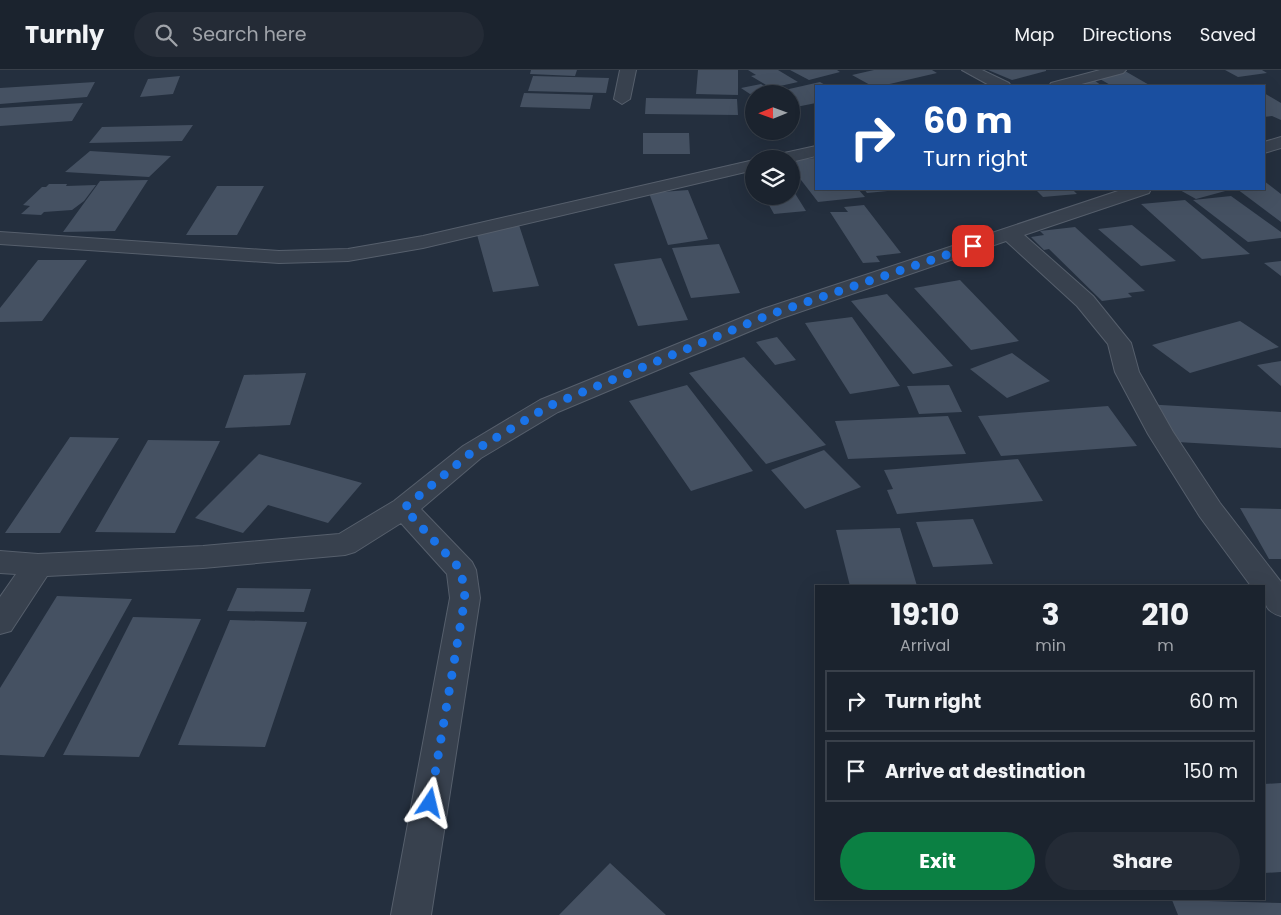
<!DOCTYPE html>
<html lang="en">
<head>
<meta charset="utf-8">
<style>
  body { margin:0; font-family:Poppins,sans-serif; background:#242b36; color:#f1f3f6; height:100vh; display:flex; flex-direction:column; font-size:19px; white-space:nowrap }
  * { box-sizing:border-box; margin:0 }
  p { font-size:16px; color:#a0a4aa }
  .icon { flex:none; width:28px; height:28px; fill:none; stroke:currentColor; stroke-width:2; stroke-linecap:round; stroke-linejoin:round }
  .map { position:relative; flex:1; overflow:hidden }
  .drawer { position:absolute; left:815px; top:515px; width:450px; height:315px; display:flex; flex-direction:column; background:#1b232e; border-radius:0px; box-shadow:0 5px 20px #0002,0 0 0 1px #39404a }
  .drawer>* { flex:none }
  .hud { position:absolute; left:815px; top:15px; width:450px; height:105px; border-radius:0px; box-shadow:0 5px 20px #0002,0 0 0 1px #39404a; background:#1a4fa0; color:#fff; overflow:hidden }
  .needle { width:32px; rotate:269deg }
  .buttons { position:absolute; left:745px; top:15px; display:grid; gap:10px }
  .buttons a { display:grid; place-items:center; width:55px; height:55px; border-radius:50%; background:#1b232e; box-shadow:0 5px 20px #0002,0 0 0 1px #39404a; font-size:25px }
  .pin { position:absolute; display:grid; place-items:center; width:42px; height:42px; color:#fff; margin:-21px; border-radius:10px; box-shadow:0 2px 8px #0006 }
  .me { position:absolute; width:55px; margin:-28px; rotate:10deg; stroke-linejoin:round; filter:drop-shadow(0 0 4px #0008) }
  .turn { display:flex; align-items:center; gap:18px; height:105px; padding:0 25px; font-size:22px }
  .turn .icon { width:65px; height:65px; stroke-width:2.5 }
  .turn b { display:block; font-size:35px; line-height:42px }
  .eta { display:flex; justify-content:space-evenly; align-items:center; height:85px; text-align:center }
  .eta b { font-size:30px; font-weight:700; line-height:35px }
  .action { display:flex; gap:10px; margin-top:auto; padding:10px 25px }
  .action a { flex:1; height:58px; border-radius:30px; background:#0b8043; color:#fff; font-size:20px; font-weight:700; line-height:58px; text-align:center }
  .action a+a { background:#242b36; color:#f1f3f6 }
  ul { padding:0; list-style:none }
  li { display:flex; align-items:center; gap:15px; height:62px; margin:0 10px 8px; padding:0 15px; border:2px solid #39404a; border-radius:0px }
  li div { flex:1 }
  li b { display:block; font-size:19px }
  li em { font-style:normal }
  header { display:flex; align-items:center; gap:30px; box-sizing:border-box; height:70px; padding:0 25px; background:#1b232e; border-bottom:1px solid #39404a }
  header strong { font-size:24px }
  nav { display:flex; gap:28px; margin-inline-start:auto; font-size:18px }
  .search { width:350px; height:45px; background:#242b36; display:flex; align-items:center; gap:12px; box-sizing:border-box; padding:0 18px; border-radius:28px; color:#a0a4aa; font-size:19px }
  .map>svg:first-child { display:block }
</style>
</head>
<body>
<header>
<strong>Turnly</strong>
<div class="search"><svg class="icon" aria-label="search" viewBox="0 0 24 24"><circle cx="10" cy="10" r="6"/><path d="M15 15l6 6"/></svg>Search here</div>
<nav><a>Map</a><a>Directions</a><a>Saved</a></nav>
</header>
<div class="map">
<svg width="1281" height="845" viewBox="0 0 1281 845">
  <rect width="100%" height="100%" fill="#242f3e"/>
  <!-- building -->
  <path fill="#455162" d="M 531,0 L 577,0 L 575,6 L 530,4 Z
    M 698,0 L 738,0 L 738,25 L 696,24 Z
    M 748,0 L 778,0 L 798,12 L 771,18 L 751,6 L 756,5 Z
    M 790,0 L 837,0 L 840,2 L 809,10 Z
    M 874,0 L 932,0 L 937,3 L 881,16 L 872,16 L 852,5 Z
    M 988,0 L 1046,0 L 1046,1 L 1012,10 Z
    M 1225,0 L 1262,0 L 1267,3 L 1238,7 Z
    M 1125,1 L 1151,16 L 1112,16 L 1093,5 Z
    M 180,6 L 173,24 L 140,27 L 148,9 Z
    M 533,6 L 609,8 L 606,23 L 528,21 Z
    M 1094,10 L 1102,16 L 1075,16 L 1070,13 Z
    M 95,12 L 87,27 L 0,34 L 0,18 Z
    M 820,12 L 827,16 L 816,16 L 816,33 L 791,38 L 791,24 L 767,24 Z
    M 761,14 L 769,19 L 750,24 L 741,18 Z
    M 524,23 L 593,25 L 590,39 L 520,37 Z
    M 1264,23 L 1281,33 L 1281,50 L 1272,46 L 1264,47 Z
    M 646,28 L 737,29 L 738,45 L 645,44 Z
    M 83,33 L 72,51 L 0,56 L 0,38 Z
    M 193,55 L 182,71 L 89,73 L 102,57 Z
    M 643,63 L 689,63 L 690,84 L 643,84 Z
    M 90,81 L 171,86 L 149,107 L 65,102 Z
    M 816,88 L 816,119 L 858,119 L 865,127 L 818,132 L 791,97 L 791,90 Z
    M 148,110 L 115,161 L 63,162 L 100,111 Z
    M 1264,111 L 1281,124 L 1281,152 L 1237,119 L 1264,119 Z
    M 49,114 L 67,114 L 66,116 L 96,115 L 84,131 L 72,140 L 44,142 L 41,145 L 21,144 L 30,136 L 23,135 L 42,117 L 46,117 Z
    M 217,116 L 264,116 L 237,165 L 186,165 Z
    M 791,117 L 806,141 L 774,144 L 764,126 L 791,126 Z
    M 864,119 L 898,119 L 898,120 L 867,123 Z
    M 1035,119 L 1072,119 L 1077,124 L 1043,127 Z
    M 1178,119 L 1227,119 L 1229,120 L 1196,129 Z
    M 688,120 L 708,169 L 668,175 L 649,123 Z
    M 1231,126 L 1281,162 L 1281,168 L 1248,172 L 1193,130 Z
    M 1185,130 L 1250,184 L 1202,189 L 1141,134 Z
    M 864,135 L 901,183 L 876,186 L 880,192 L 863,193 L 830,142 L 848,142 L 844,137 Z
    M 519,155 L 539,216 L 493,222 L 476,161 Z
    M 1132,155 L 1176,191 L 1141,196 L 1098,159 Z
    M 1075,157 L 1145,221 L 1128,223 L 1132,227 L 1102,231 L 1049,179 L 1044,180 L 1031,167 L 1044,165 L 1040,161 Z
    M 719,174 L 740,223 L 691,228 L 672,178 Z
    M 661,188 L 688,250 L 638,256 L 614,194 Z
    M 38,190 L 87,190 L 42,251 L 0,252 L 0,238 Z
    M 1281,191 L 1281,206 L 1264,193 Z
    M 960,210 L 1019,271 L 971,280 L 914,218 Z
    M 887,224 L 953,296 L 913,304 L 851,231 Z
    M 852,247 L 900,316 L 850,324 L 805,253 Z
    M 1240,251 L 1279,277 L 1190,303 L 1152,275 Z
    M 777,267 L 796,290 L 775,295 L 756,272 Z
    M 1012,283 L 1050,311 L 1007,328 L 970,299 Z
    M 744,287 L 826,375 L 766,394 L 689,303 Z
    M 1281,291 L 1281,316 L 1257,295 Z
    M 306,303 L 290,355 L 225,358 L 244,305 Z
    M 687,315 L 753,401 L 691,421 L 629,331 Z
    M 949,315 L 962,342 L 919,344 L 907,316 Z
    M 1144,334 L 1281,342 L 1281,378 L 1160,371 Z
    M 1108,336 L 1137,376 L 1001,386 L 978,346 Z
    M 948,346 L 966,384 L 848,389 L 835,351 Z
    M 70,367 L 119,368 L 60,463 L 5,463 Z
    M 148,370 L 220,371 L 175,463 L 95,462 Z
    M 824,380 L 861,417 L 805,439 L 771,400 Z
    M 259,384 L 362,413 L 328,453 L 268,435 L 243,463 L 195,448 Z
    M 1018,389 L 1043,431 L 897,444 L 887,420 L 893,419 L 884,400 Z
    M 1240,438 L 1281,439 L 1281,489 L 1269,489 Z
    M 973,449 L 993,494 L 933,497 L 916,452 Z
    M 900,458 L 917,516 L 850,516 L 836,460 Z
    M 237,518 L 311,519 L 304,542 L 227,541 Z
    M 57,526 L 132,529 L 44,687 L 0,685 L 0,618 Z
    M 133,547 L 201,549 L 139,687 L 63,685 Z
    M 230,550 L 307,552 L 265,677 L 178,675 Z
    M 1281,713 L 1281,802 L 1264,803 L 1264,714 Z
    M 610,793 L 666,845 L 559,845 Z
    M 1172,830 L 1281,833 L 1281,845 L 1178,845 Z"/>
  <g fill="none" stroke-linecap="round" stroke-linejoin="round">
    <defs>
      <path id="minor" d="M 620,0 L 636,0 L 630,29 L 622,34 L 614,29 Z
        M 962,0 L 982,0 L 1009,13 L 1011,16 L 991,16 Z
        M 1100,0 L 1126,0 L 1123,3 L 1074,16 L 1049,16 L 1051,13 Z
        M 1281,67 L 1281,78 L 1264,83 L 1264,72 Z
        M 816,76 L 816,86 L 791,92 L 791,89 L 772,89 L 775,85 Z
        M 754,90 L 754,100 L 423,178 L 348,191 L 279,193 L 0,174 L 0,162 L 279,181 L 348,179 L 423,166 Z
        M 1124,119 L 1151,119 L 1149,123 L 1024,165 L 1093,226 L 1131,273 L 1139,302 L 1173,362 L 1220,433 L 1281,512 L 1281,546 C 1264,541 1264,533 1264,516 L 1251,516 L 1200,447 L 1148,364 L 1115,302 L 1108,274 L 1077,236 L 1006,171 L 779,249 L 558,342 L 481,388 L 421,439 L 472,492 L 476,500 L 480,528 L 431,845 L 391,845 L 450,528 L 447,504 L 401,453 L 355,482 L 345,485 L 203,498 L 47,506 L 11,561 L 0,564 L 0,527 L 16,504 L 0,503 L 0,481 L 38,484 L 203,476 L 339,464 L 394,431 L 463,376 L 540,330 L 763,239 Z"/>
    </defs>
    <!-- minor casing -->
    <use href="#minor" stroke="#565f6c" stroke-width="2"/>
    <!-- minor -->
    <use href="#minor" fill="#38414e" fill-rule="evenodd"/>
  </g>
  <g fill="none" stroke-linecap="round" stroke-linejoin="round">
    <!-- route -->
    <path stroke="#1a73e8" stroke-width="9" stroke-dasharray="0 16.2" d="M 430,733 L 465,528 L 461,500 L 404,438 L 472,382 L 549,336 L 771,244 L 973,176"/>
  </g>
</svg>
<div class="buttons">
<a><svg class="needle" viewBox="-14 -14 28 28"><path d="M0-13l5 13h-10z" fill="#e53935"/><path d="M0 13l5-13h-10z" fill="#a0a4aa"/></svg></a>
<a><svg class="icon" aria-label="layers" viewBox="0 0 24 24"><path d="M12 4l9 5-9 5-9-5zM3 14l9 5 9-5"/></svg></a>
</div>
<div class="pin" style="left:973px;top:176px;background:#d93025"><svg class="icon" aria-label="arrive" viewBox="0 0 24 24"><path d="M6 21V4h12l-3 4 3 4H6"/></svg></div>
<svg class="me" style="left:430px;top:733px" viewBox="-20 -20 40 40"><path d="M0-17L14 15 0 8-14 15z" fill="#1a73e8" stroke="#fff" stroke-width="4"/></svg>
<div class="hud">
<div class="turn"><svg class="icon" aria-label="right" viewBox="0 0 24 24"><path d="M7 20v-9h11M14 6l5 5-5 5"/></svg><div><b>60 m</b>Turn right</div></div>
</div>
<section class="drawer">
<div class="eta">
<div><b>19:10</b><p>Arrival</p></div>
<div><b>3</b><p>min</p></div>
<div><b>210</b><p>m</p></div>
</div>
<ul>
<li><svg class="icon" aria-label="right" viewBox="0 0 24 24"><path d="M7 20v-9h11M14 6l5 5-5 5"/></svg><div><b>Turn right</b></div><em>60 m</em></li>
<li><svg class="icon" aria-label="arrive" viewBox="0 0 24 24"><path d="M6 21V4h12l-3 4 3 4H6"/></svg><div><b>Arrive at destination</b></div><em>150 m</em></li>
</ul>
<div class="action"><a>Exit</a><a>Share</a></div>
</section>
</div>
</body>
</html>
